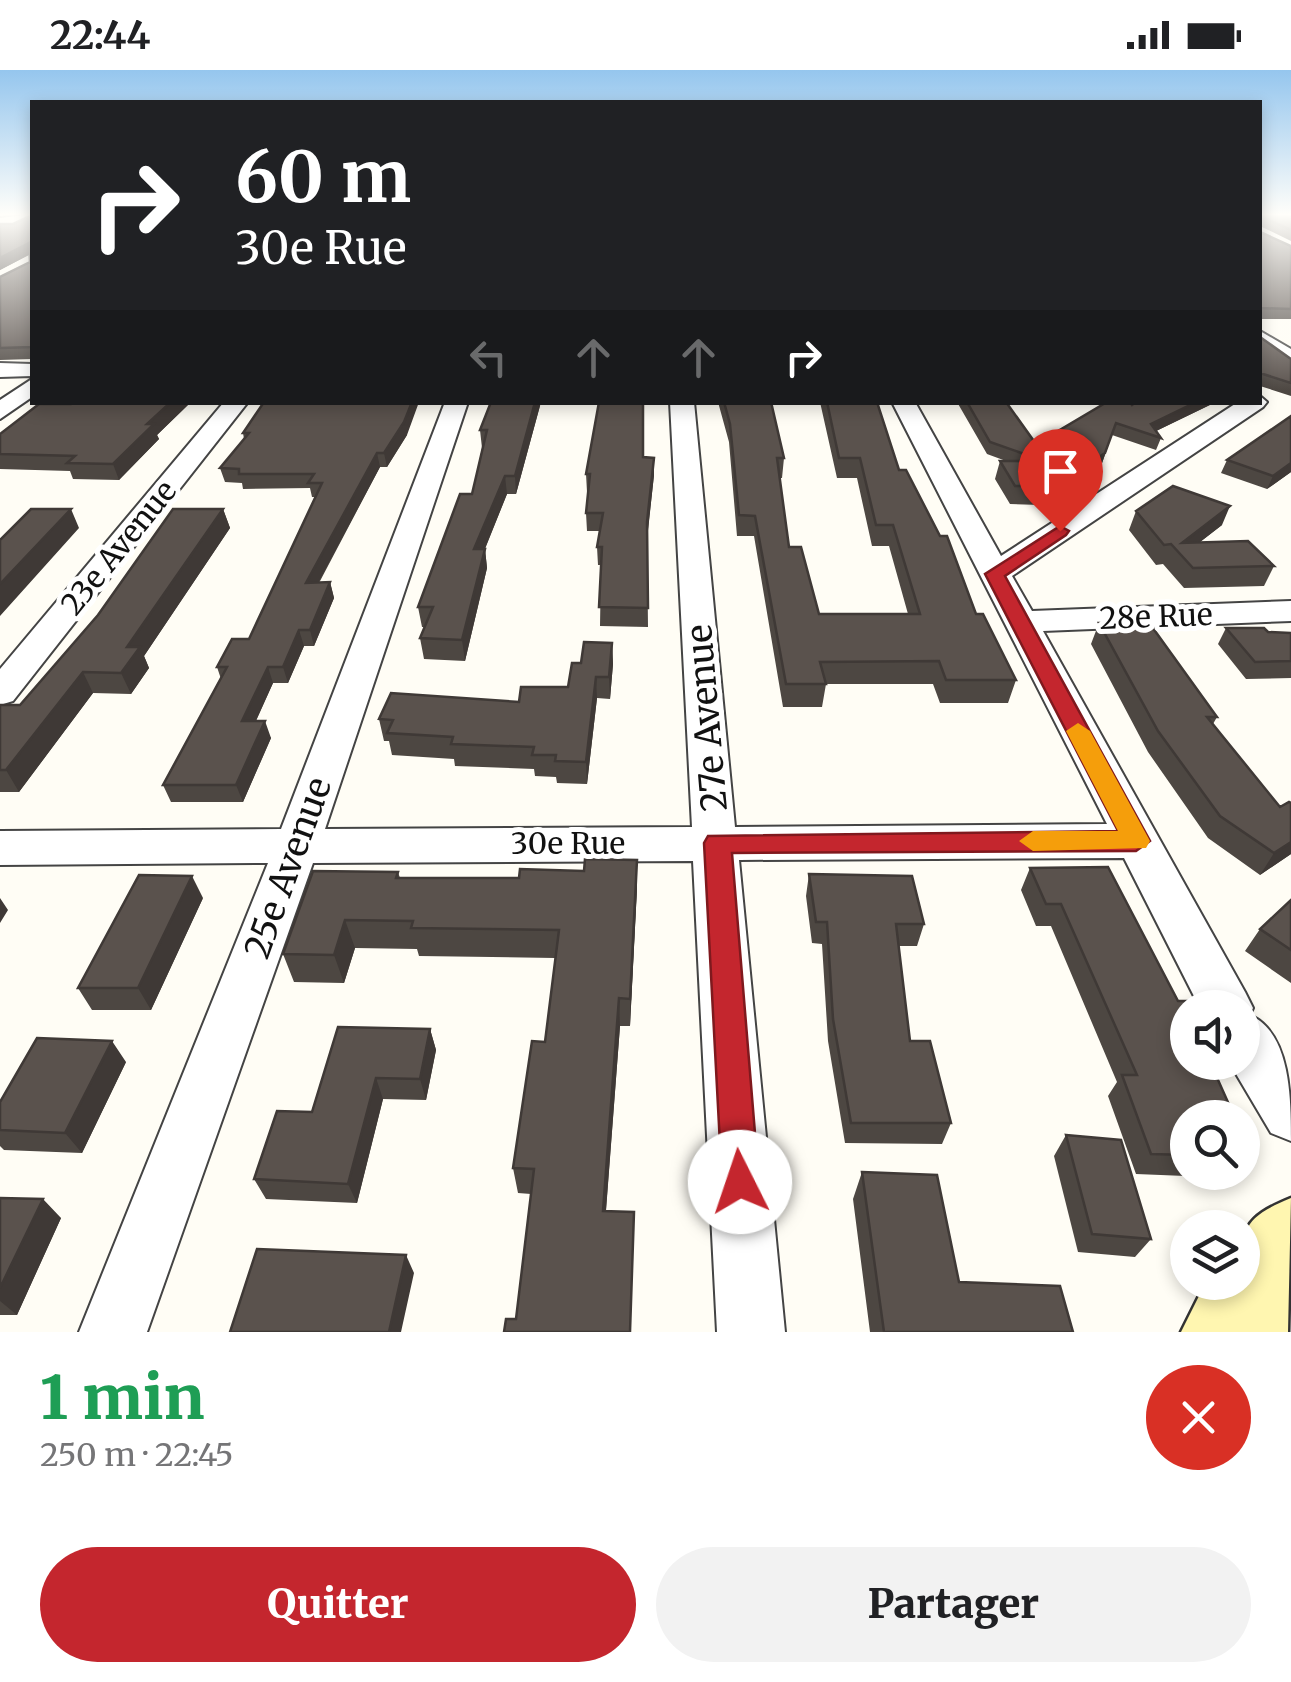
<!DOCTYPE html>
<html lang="fr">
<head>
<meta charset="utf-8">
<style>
  body { margin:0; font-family:Merriweather,serif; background:#f2f2f2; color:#202124; height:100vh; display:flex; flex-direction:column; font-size:38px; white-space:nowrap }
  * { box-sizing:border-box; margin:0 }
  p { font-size:32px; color:#757577 }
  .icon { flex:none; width:55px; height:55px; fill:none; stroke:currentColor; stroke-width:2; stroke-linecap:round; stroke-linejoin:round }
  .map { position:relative; height:1262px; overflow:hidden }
  .panel { display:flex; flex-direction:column; background:#fff; flex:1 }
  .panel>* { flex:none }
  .banner { position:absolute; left:30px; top:30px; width:1232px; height:305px; border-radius:0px; box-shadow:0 5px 15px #0003; background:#202124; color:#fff; overflow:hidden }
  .tools { position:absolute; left:1170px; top:920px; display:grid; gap:20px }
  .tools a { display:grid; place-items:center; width:90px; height:90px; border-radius:50%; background:#fff; box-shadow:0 5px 15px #0003; font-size:50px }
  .pin { position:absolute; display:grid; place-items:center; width:85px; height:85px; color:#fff; margin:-102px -42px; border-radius:50% 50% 50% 0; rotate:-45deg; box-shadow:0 0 10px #0007 }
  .pin .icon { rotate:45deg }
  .me { position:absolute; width:110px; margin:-55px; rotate:356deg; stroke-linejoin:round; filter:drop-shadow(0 0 8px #0008) }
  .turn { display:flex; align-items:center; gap:35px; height:210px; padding:0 40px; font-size:45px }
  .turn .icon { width:130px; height:130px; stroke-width:2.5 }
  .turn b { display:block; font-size:70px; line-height:85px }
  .lanes { display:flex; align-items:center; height:95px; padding:0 40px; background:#0003; justify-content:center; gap:50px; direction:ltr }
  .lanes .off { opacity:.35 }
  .round { display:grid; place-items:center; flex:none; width:105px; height:105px; border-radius:52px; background:#f2f2f2 }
  .head { display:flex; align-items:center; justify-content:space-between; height:170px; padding:0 40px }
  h1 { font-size:60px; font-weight:800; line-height:75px; color:#1e9e55 }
  .action { display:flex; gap:20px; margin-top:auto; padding:20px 40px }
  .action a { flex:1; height:115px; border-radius:60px; background:#c4262e; color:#fff; font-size:40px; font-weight:800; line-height:115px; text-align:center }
  .action a+a { background:#f2f2f2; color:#202124 }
  .status { display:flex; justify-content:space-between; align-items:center; height:70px; padding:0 50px; background:#fff; direction:ltr }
  .status svg { height:28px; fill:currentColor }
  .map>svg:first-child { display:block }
</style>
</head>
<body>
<div class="status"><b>22:44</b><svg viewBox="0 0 49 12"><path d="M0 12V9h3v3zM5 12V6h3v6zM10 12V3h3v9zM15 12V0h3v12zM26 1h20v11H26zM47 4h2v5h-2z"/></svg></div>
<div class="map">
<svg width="1291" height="1262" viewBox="0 0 1291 1262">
  <rect width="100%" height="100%" fill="#fffdf5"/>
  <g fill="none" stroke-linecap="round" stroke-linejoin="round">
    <defs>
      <path id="street" d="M 32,144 L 32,151 L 0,156 L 0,148 Z
        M 1260,261 L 1291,279 L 1291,295 L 1260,276 Z
        M 0,293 L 32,294 L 32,306 L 0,307 Z
        M 32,309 L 32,327 L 0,349 L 0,330 Z
        M 1260,326 L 1267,332 L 1263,337 L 1012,506 L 1032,541 L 1291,531 L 1291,551 L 1043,561 L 1245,922 L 1253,938 L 1250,945 C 1291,963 1291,1030 1291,1071 L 1271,1063 L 1229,992 L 1242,992 L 1242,938 L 1200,938 L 1124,788 L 739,790 L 785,1262 L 717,1262 L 693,791 L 313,793 L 147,1262 L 79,1262 L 268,793 L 0,795 L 0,761 L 281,759 L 445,332 L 468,332 L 325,759 L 692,757 L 670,332 L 694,332 L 735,757 L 1107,754 L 892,332 L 915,332 L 1001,486 L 1238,332 L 1260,332 Z
        M 224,332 L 248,332 L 13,631 L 0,635 L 0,599 Z"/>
      <path id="secondary" d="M 1291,1128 L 1288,1262 L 1181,1262 L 1206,1212 L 1242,1212 C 1242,1160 1240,1149 1291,1128 Z"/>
    </defs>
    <!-- street casing -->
    <use href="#street" stroke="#444" stroke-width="4"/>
    <!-- secondary casing -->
    <use href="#secondary" stroke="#333" stroke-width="5"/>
    <!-- street -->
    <use href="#street" fill="#fff" fill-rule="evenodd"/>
    <!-- secondary -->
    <use href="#secondary" fill="#fff6b0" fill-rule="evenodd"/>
  </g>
  <!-- wall -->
  <path fill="#4d4742" d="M 1260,144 L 1291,144 L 1291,171 L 1262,157 Z
    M 32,145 L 32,289 L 0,290 L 0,207 L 30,192 L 29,185 L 0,200 L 0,154 L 13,154 Z
    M 1260,162 L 1291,176 L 1291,249 L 1260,249 Z
    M 1260,267 L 1291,289 L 1291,326 L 1260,316 Z
    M 73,332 L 191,332 L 157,365 L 159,369 L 119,410 L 73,409 L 70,401 L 0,399 L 0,364 Z
    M 541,332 L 516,424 L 507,424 L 485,479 L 487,498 L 465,591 L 424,589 L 420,568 L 424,557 L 422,557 L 418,537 L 472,424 L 482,378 L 480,360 Z
    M 718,332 L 771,332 L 784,388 L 782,408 L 780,408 L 789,477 L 819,544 L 908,544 L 889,476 L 872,476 L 857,408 L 837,408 L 820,332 L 877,332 L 899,400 L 976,544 L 1016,610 L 1008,633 L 940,633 L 933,614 L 826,614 L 822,637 L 783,637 L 754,466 L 737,466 L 729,372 Z
    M 957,332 L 1006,332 L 1036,374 L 1136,332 L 1216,332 L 1156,361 L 1161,368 L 1156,380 L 1112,365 L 1101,396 L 1072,415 L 1038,403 L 1047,416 L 1041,435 L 1010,434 L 995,409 L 1000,391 L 1006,391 L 987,384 Z
    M 1291,346 L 1291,402 L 1267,419 L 1221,403 L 1227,390 Z
    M 243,363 L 407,365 L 387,397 L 380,397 L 319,513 L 330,512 L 334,528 L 314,576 L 304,576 L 288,613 L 273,613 L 256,651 L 271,668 L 243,732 L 171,732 L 163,715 L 221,609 L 217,597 L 249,569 L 315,427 L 312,427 L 310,418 L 243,419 L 242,413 L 225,412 L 220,398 L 244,369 Z
    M 643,387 L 654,405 L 647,468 L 648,557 L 600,556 L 601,495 L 598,495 L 597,477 L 600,461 L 587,461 L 586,443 L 588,422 L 587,422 L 586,404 Z
    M 223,439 L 230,458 L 144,586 L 149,598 L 131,624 L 93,623 L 19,722 L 0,722 L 0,635 L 20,635 Z
    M 1136,441 L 1222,455 L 1200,472 L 1274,496 L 1264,516 L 1184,518 L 1163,494 L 1156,495 L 1129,460 Z
    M 1099,553 L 1217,647 L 1213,654 L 1291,784 L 1260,805 L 1208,768 L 1148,682 L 1091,574 Z
    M 1226,558 L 1268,562 L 1291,563 L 1291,608 L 1246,609 L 1218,574 Z
    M 612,573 L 613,594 L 610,629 L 597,628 L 587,714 L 557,713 L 556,707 L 535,706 L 534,699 L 455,696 L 454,689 L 392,685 L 389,671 L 384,671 L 379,649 L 519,632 L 568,617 L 581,593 Z
    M 1108,797 L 1188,992 L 1215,992 L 1188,1048 L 1188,1102 L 1239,1102 L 1235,1108 L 1136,1104 L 1108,1026 L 1117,1012 L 1051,856 L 1036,856 L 1021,820 L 1030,798 Z
    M 398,802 L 400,808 L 637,818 L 630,956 L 620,956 L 606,1141 L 634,1167 L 516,1249 L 531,1124 L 518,1123 L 513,1098 L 545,972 L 555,888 L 419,886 L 417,879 L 355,878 L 344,913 L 294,912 L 283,884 Z
    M 809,804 L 924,854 L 917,876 L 898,876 L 910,971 L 951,1053 L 942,1074 L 845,1073 L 828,971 L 822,874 L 812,873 L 806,826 Z
    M 203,828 L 151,940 L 92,940 L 78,918 Z
    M 1291,830 L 1291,913 L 1245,881 L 1260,859 Z
    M 430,959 L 436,980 L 426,1030 L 383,1029 L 357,1133 L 266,1129 L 254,1109 L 312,1042 Z
    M 126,992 L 82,1083 L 4,1080 L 0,1076 L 0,1032 Z
    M 1066,1065 L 1151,1169 L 1135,1187 L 1078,1182 L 1054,1086 Z
    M 1242,1065 L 1253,1088 L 1242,1099 Z
    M 862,1102 L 959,1212 L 1073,1262 L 870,1262 L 853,1129 Z
    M 0,1128 L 61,1148 L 17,1245 L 0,1245 Z"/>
  <!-- shaded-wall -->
  <path fill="#3f3936" d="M 29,173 L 32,183 L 0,200 L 0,188 Z
    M 171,332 L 191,332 L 157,365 L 159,369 L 119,410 L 113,394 L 147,354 Z
    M 412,332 L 419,332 L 407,365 L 387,397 L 384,383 Z
    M 535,332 L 541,332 L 516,424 L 515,406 Z
    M 1196,332 L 1216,332 L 1150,364 L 1151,354 Z
    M 1116,353 L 1101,396 L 1072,415 L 1076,402 Z
    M 377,383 L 380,397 L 310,528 L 306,513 Z
    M 654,388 L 654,405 L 647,470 L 647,452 Z
    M 1291,393 L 1291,402 L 1267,419 L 1273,406 Z
    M 505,406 L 507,424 L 477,498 L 474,479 Z
    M 1230,436 L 1222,455 L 1182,486 L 1182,473 Z
    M 71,439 L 79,458 L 0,546 L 0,514 Z
    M 223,439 L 230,458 L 144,586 L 149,598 L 131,624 L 121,603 L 127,577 Z
    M 485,479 L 487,498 L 465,591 L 462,570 Z
    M 330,512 L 334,528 L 314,576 L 310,560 Z
    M 299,560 L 304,576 L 288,613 L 283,597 Z
    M 612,573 L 613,594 L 610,629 L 609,607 Z
    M 268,597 L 273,613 L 248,668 L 242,651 Z
    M 83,602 L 93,623 L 19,722 L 6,700 Z
    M 596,607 L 597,628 L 587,714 L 586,692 Z
    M 265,651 L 271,668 L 243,732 L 236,715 Z
    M 1291,772 L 1291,784 L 1260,805 L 1274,783 Z
    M 637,790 L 637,818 L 630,956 L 630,929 Z
    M 192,806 L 203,828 L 151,940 L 138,918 Z
    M 0,828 L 8,840 L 0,853 Z
    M 345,850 L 355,878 L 344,913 L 334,885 Z
    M 619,928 L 620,956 L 604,1165 L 603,1141 Z
    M 430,959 L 436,980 L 426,1030 L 420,1009 Z
    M 112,971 L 126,992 L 82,1083 L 65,1063 Z
    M 376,1008 L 383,1029 L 357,1133 L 348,1114 Z
    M 43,1129 L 61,1148 L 17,1245 L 0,1231 L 0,1218 Z
    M 406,1185 L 414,1203 L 401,1262 L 389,1262 Z"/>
  <!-- building -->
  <path fill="#5a524d" stroke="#3f3936" stroke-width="2.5" d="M 1260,144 L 1291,144 L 1291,160 L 1265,148 L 1260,149 L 1260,155 Z
    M 32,145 L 32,277 L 0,278 L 0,207 L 30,192 L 29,173 L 0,188 L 0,154 L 13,154 Z
    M 1260,162 L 1291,176 L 1291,239 L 1260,238 Z
    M 1260,267 L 1291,289 L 1291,313 L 1260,303 Z
    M 73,332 L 171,332 L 147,354 L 154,354 L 113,394 L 67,393 L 75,386 L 0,384 L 0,364 L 39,334 L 71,334 Z
    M 264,332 L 412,332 L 404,352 L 384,383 L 377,383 L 306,513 L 330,512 L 310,560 L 299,560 L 283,597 L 268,597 L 242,651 L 265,651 L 236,715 L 163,715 L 227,597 L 217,597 L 232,569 L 249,569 L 322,413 L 308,413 L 314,404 L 239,404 L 239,399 L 220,398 L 249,363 L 243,363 Z
    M 491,332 L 535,332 L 515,406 L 505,406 L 474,479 L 485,479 L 462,570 L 420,568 L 433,537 L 418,537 L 460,424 L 472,424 L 487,360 L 480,360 Z
    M 599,332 L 643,332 L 643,387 L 654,388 L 647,452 L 648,538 L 599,537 L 602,477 L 597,477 L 603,443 L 586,443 L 590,404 L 586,404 Z
    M 724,332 L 771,332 L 784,388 L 777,388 L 789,477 L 801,477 L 819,544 L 920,544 L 893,455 L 876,455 L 860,388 L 839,388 L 827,332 L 877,332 L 899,400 L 906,400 L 940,466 L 947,466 L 976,544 L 983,544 L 1016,610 L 946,610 L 939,591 L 820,592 L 826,614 L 786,614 L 755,446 L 739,445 L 730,354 Z
    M 967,332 L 1006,332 L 1036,374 L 1107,332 L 1130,332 L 1132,335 L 1136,332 L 1196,332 L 1151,354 L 1161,368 L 1116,353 L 1105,383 L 1076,402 L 990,372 Z
    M 1291,346 L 1291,393 L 1273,406 L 1227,390 Z
    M 1000,391 L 1030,391 L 1047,416 L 1015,416 Z
    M 1173,416 L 1230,436 L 1182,473 L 1248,471 L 1274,496 L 1193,498 L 1171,474 L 1164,475 L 1136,441 Z
    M 31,439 L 71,439 L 0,514 L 0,470 Z
    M 173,439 L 223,439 L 127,577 L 140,577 L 121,603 L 83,602 L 6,700 L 0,700 L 0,635 L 20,635 L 98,545 Z
    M 1099,553 L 1150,554 L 1217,647 L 1207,647 L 1280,737 L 1289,732 L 1291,733 L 1291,772 L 1274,783 L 1220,746 L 1158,661 Z
    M 1226,558 L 1264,558 L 1268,562 L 1291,563 L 1291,591 L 1255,592 Z
    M 584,572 L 612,573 L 609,607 L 596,607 L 586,692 L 555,691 L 556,685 L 532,685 L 534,677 L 451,674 L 453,667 L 387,663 L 393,650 L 379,649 L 391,623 L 519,632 L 521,617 L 568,617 L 572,593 L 581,593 Z
    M 585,789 L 637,790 L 630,929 L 619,928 L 603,1141 L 634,1142 L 630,1262 L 504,1262 L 506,1249 L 516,1249 L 534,1099 L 513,1098 L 532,971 L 545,972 L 559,860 L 411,858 L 413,851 L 345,850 L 334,885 L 283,884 L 313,801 L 398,802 L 396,808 L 519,808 L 520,799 L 584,801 Z
    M 1108,797 L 1178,931 L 1197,931 L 1200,938 L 1188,938 L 1188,992 L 1210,992 L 1235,1048 L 1188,1048 L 1188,1085 L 1151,1084 L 1122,1005 L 1137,1005 L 1061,834 L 1046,834 L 1030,798 Z
    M 809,804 L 912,806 L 924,854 L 896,854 L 910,971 L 930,971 L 951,1053 L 851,1053 L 833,949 L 827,852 L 816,852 Z
    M 139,805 L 192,806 L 138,918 L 78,918 Z
    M 1291,830 L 1291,880 L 1260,859 Z
    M 338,957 L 430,959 L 420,1009 L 376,1008 L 348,1114 L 254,1109 L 277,1041 L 312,1042 Z
    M 37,968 L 112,971 L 65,1063 L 0,1060 L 0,1032 Z
    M 1066,1065 L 1121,1070 L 1151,1169 L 1092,1164 Z
    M 1242,1065 L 1253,1088 L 1242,1087 Z
    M 862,1102 L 937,1105 L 959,1212 L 1060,1216 L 1073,1262 L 884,1262 Z
    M 0,1128 L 43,1129 L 0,1218 Z
    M 257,1179 L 406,1185 L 389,1262 L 230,1262 Z"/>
  <!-- sky -->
  <linearGradient id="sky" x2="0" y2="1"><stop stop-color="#95c6ee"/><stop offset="0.45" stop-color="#fffefa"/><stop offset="1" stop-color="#fffefa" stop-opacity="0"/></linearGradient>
  <rect width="1291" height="321" fill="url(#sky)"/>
  <!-- route -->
  <path fill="#c4262e" stroke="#7f191e" stroke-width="2.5" d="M 1060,456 L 1069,461 L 1066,465 L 1005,506 L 1150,771 L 1136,781 L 732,783 L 759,1112 L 753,1124 L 740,1130 L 728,1124 L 722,1112 L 704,773 L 708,766 L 1118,761 L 985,504 Z"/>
  <!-- slow -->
  <path fill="#f59e0b" d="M 1078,653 L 1090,661 L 1150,771 L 1146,778 L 1033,781 L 1019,771 L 1033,761 L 1118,761 L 1066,661 Z"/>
  <g text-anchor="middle" stroke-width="10" stroke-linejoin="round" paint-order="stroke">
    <!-- street labels -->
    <g font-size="30" fill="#111" stroke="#fff">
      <text transform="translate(119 478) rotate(-51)" y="10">23e Avenue</text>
      <text transform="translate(1156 547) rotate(-2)" y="10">28e Rue</text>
      <text x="568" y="784">30e Rue</text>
    </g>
    <!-- near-street labels -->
    <g font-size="35" fill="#111" stroke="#fff">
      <text transform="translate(707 648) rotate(-95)" y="12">27e Avenue</text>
      <text transform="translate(288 798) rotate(-70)" y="12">25e Avenue</text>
    </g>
  </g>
</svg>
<div class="tools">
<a><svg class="icon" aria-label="sound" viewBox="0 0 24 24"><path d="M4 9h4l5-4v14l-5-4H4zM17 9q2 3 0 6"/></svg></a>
<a><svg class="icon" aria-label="search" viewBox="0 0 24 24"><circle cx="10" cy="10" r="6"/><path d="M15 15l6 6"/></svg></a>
<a><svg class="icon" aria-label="layers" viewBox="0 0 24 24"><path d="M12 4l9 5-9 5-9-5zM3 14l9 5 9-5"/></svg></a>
</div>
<div class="pin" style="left:1060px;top:461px;background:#d93025"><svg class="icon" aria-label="arrive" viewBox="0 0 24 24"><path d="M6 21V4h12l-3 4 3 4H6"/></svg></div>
<svg class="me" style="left:740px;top:1112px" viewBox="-20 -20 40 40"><circle r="19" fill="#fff"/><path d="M0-13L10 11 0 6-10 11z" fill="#c4262e"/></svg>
<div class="banner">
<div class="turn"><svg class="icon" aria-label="right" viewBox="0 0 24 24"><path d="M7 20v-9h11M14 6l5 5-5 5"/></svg><div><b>60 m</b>30e Rue</div></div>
<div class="lanes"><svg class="icon off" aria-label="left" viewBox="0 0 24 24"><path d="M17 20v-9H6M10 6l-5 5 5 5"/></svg><svg class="icon off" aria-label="ahead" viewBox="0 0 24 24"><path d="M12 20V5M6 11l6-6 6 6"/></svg><svg class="icon off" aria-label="ahead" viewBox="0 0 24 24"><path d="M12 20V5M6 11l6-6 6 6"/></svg><svg class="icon" aria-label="right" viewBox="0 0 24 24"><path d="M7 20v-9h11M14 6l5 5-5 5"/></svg></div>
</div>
</div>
<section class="panel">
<div class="head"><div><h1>1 min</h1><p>250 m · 22:45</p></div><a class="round" style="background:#d93025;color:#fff"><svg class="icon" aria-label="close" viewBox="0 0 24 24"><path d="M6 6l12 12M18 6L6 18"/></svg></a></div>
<div class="action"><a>Quitter</a><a>Partager</a></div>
</section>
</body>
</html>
